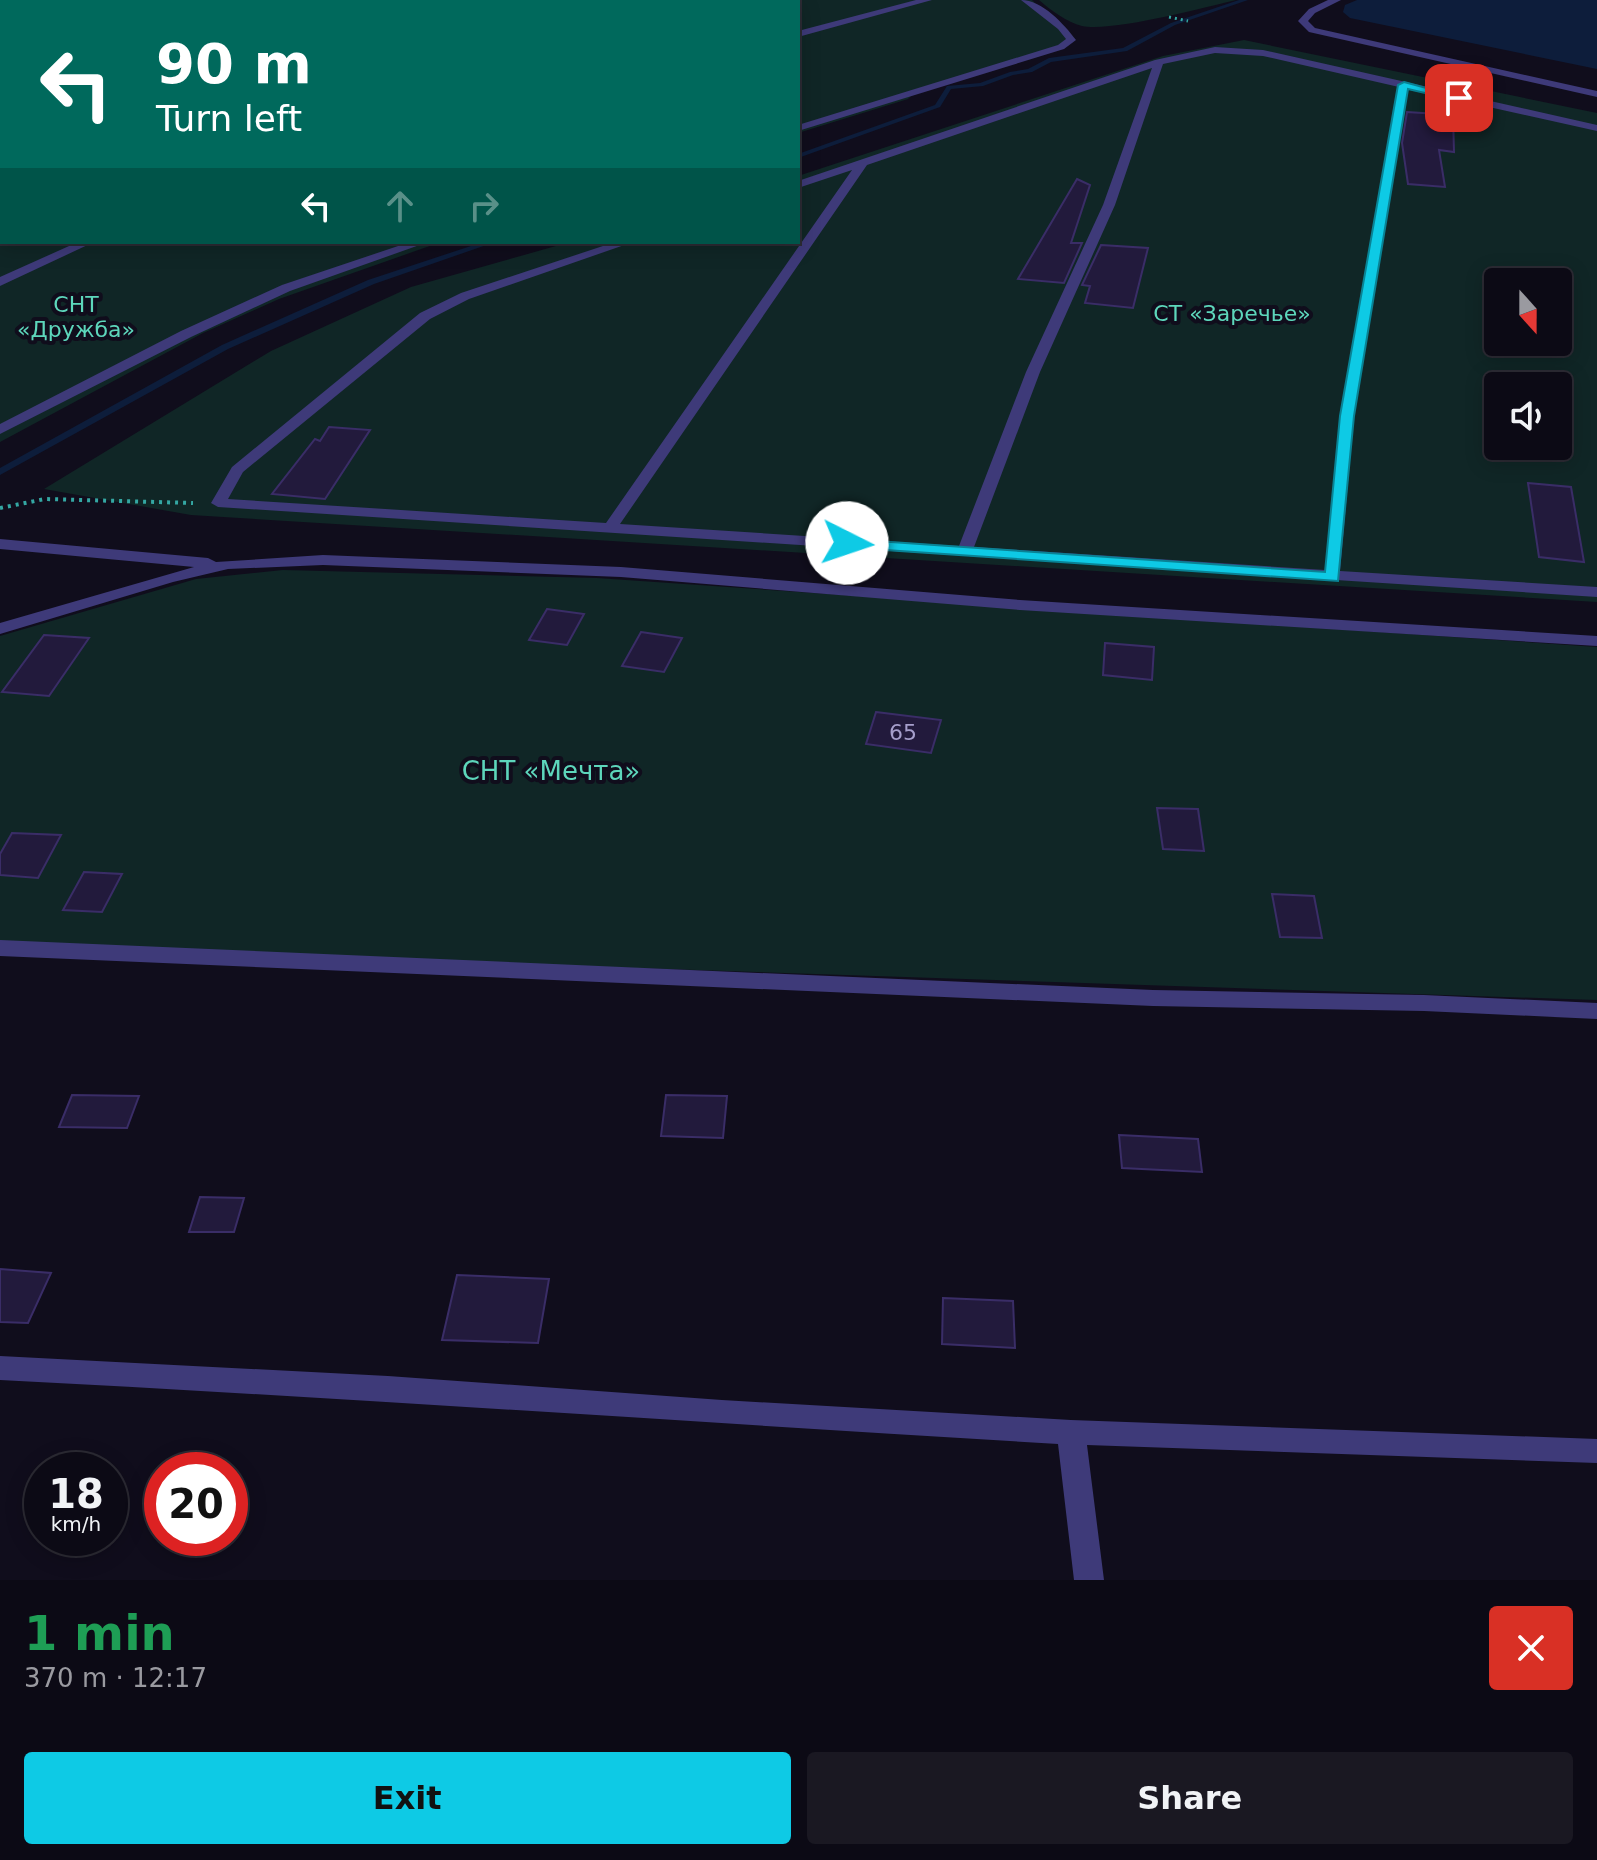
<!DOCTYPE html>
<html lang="en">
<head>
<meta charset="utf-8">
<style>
  body { margin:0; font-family:"DejaVu Sans",sans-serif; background:#1a1822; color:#f1f3f6; height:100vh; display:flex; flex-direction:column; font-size:30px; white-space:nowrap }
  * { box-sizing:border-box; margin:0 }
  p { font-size:26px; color:#9a9aa0 }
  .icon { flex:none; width:44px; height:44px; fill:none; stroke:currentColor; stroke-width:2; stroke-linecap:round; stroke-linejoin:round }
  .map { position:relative; height:1580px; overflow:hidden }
  .sheet { display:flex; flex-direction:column; background:#0c0a15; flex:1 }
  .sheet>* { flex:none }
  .top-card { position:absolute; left:0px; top:0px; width:800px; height:244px; box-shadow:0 4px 20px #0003,0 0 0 2px #2c2b34; background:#00695c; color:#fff; overflow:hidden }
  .needle { width:52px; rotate:159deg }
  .fabs { position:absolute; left:1484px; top:268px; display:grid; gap:16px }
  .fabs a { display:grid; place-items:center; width:88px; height:88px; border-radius:8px; background:#0c0a15; box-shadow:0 4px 20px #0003,0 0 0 2px #2c2b34; font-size:40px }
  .speed { position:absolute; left:24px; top:1452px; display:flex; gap:16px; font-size:40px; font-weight:700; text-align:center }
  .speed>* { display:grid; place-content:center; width:104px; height:104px; border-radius:50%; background:#0c0a15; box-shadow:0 4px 20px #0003,0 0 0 2px #2c2b34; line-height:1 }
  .speed small { font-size:20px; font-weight:400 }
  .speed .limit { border:12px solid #d22; background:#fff; color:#111 }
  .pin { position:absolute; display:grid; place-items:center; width:68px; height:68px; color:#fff; margin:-34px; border-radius:16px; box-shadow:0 4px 12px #0006 }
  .me { position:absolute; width:88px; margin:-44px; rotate:94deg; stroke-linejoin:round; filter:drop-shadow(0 0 6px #0008) }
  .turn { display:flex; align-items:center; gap:28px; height:168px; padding:0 24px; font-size:36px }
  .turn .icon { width:104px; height:104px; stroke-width:2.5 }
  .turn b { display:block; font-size:56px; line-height:68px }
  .lanes { display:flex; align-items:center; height:76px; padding:0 24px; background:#0003; justify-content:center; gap:40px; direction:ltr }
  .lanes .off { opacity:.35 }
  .round { display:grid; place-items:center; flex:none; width:84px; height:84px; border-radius:8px; background:#1a1822 }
  .overview { display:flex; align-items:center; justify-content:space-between; height:136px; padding:0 24px }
  h1 { font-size:48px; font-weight:700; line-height:60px; color:#1e9e55 }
  .button { display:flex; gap:16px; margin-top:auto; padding:16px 24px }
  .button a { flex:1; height:92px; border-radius:8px; background:#0ecae5; color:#111; font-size:32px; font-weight:700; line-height:92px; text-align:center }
  .button a+a { background:#1a1822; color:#f1f3f6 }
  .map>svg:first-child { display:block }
</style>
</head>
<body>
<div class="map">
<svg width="1597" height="1580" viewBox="0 0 1597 1580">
  <rect width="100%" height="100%" fill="#100d1c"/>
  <!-- green -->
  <path fill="#102626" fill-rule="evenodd" d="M 0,0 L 1032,0 L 1071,40 L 1061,47 L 917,90 L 908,99 L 798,133 L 798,2 L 2,2 L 2,242 L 441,242 L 279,299 L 203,333 L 0,442 Z
    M 1039,0 L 1236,0 C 1201,8 1113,32 1082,26 C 1067,22 1050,10 1039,0 Z
    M 1244,40 L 1597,113 L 1597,602 L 191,515 L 44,489 L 271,351 L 411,287 L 570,242 L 798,242 L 798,176 L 1163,56 ZM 1498,282 L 1558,282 L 1558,342 L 1498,342 ZM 1498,386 L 1558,386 L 1558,446 L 1498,446 Z
    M 283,570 L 597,578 L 1597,647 L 1597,1000 L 0,947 L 0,636 L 196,579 Z"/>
  <!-- water -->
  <path fill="#0d1d3b" d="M 1357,0 L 1597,0 L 1597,69 L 1350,18 L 1343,12 L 1345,5 Z"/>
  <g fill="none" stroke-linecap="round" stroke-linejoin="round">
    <!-- stream -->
    <path fill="#0d1d3b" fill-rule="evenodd" d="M 1239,0 L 1248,0 L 1175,25 L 1127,51 L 1051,62 L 1032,72 L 1013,75 L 983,86 L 951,89 L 940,107 L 798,158 L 798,154 L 935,105 L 947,86 L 980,83 L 1010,72 L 1028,69 L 1049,58 L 1123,48 L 1171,23 Z
      M 483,242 L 495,242 L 374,284 L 228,349 L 0,475 L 0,468 L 222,345 L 368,280 Z"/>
  </g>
  <!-- building -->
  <path fill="#221a3c" stroke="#3a2d67" stroke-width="2" d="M 1407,112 L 1453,115 L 1454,152 L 1439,150 L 1445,187 L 1408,184 L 1402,143 Z
    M 1077,179 L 1090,185 L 1071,243 L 1082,243 L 1064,283 L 1018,279 Z
    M 1101,245 L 1148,248 L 1133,308 L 1085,303 L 1090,286 L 1082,285 Z
    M 329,427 L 370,430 L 325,499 L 272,494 L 315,439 L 320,441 Z
    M 1528,483 L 1571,487 L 1584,562 L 1539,557 Z
    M 547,609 L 584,614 L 567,645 L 529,640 Z
    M 641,632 L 682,638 L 664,672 L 622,666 Z
    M 44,635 L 89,638 L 49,696 L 2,692 Z
    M 1105,643 L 1154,647 L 1152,680 L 1103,675 Z
    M 876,712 L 941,720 L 931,753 L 866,744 Z
    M 1157,808 L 1198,809 L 1204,851 L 1163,849 Z
    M 12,833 L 61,835 L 38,878 L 0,875 L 0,854 Z
    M 84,872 L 122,874 L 102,912 L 63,910 Z
    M 1272,894 L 1314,896 L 1322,938 L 1280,937 Z
    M 72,1095 L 139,1096 L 127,1128 L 59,1127 Z
    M 666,1095 L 727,1096 L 723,1138 L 661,1136 Z
    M 1119,1135 L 1198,1139 L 1202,1172 L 1122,1168 Z
    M 200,1197 L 244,1198 L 234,1232 L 189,1232 Z
    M 0,1269 L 51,1273 L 28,1323 L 0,1322 Z
    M 457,1275 L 549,1279 L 538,1343 L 442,1340 Z
    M 943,1298 L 1013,1301 L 1015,1348 L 942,1344 Z"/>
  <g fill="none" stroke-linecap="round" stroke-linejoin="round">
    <!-- path-far1 -->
    <path stroke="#34a7a3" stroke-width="3" stroke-dasharray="2 4" stroke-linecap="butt" d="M 1169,17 L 1188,21"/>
    <!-- path -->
    <path stroke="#34a7a3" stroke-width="4" stroke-dasharray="3 5" stroke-linecap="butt" d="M 0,508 L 45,499 L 193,503"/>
    <!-- lane -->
    <path fill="#3e3a79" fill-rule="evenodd" d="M 254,0 L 271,0 L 252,2 Z
      M 603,0 L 619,0 L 601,2 Z
      M 916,0 L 932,0 L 798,37 L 798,31 Z
      M 1021,0 C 1042,0 1064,24 1076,40 L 1064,49 L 798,131 L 798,125 L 1058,45 L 1066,39 L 1058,29 Z
      M 1328,0 L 1341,0 L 1315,13 L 1308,21 L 1315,28 L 1597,91 L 1597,97 L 1309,32 L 1298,21 L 1309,9 Z
      M 1215,47 L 1263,50 L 1597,125 L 1597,131 L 1408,89 L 1354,416 L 1340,571 L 1597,587 L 1597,597 L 218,507 L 211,503 L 232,467 L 420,313 L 461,293 L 615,242 L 633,242 L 469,299 L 430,319 L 243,472 L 228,499 L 606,523 L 852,170 L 798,188 L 798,181 L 1155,60 ZM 1215,53 L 1263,56 L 1399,87 L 1340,416 L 1325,570 L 974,547 L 1040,372 L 1115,205 L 1163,64 ZM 1152,68 L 1103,205 L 1026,372 L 959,546 L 620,524 L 867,165 Z
      M 2,56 L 2,62 L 0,63 L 0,57 Z
      M 0,92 L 2,92 L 2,99 L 0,99 Z
      M 78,242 L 94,242 L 0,286 L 0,277 Z
      M 410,242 L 428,242 L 290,291 L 191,337 L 0,434 L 0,424 L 181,331 L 282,285 Z"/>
    <!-- street -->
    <path fill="#3e3a79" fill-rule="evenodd" d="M 0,539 L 208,558 L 216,562 L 323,555 L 621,567 L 1020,600 L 1597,636 L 1597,646 L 1020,610 L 621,577 L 323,565 L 228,569 L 173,582 L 0,634 L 0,623 L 194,567 L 0,549 Z
      M 0,940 L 1153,990 L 1424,995 L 1597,1003 L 1597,1019 L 1424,1011 L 1153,1006 L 0,956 Z
      M 0,1356 L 388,1376 L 722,1400 L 1071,1420 L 1597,1439 L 1597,1463 L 1087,1445 L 1104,1580 L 1074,1580 L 1058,1444 C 705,1423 353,1398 0,1380 Z"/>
  </g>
  <!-- route -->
  <path fill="#0ecae5" stroke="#098395" stroke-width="2" d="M 1404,82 L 1464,98 L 1459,101 L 1408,89 L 1354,416 L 1338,581 L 841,547 L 841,540 L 847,539 L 1325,572 L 1340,416 L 1398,85 Z"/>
  <g text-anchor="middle" stroke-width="8" stroke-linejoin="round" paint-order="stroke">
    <!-- far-park labels -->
    <g font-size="22" fill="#5dd6bb" stroke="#100d1c">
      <text x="76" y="312">СНТ<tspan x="76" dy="25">«Дружба»</tspan></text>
      <text x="1232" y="321">СТ «Заречье»</text>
    </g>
    <!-- number labels -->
    <g font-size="22" fill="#a69fcc">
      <text x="903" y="740">65</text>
    </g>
    <!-- park labels -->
    <g font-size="26" fill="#5dd6bb" stroke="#100d1c">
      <text x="551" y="780">СНТ «Мечта»</text>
    </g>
  </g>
</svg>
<div class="fabs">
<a><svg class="needle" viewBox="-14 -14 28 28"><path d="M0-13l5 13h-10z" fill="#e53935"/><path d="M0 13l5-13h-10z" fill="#9a9aa0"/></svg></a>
<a><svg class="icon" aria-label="sound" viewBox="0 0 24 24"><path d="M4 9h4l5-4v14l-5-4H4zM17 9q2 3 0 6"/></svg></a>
</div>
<div class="speed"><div>18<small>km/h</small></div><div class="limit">20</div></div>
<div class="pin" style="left:1459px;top:98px;background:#d93025"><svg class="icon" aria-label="arrive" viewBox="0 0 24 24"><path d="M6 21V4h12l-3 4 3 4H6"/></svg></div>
<svg class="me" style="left:847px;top:543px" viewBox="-20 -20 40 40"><circle r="19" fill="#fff"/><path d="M0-13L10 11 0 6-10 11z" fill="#0ecae5"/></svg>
<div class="top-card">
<div class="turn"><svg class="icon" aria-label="left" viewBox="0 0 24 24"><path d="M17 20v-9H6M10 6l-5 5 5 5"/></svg><div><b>90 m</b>Turn left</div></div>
<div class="lanes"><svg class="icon" aria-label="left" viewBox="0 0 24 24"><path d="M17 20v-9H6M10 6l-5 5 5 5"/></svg><svg class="icon off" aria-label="ahead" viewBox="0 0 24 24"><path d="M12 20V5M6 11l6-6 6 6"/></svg><svg class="icon off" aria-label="right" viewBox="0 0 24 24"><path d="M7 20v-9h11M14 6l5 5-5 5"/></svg></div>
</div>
</div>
<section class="sheet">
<div class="overview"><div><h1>1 min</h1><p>370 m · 12:17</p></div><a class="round" style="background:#d93025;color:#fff"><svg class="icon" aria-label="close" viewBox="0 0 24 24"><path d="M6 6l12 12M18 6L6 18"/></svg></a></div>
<div class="button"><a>Exit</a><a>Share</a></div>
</section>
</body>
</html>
